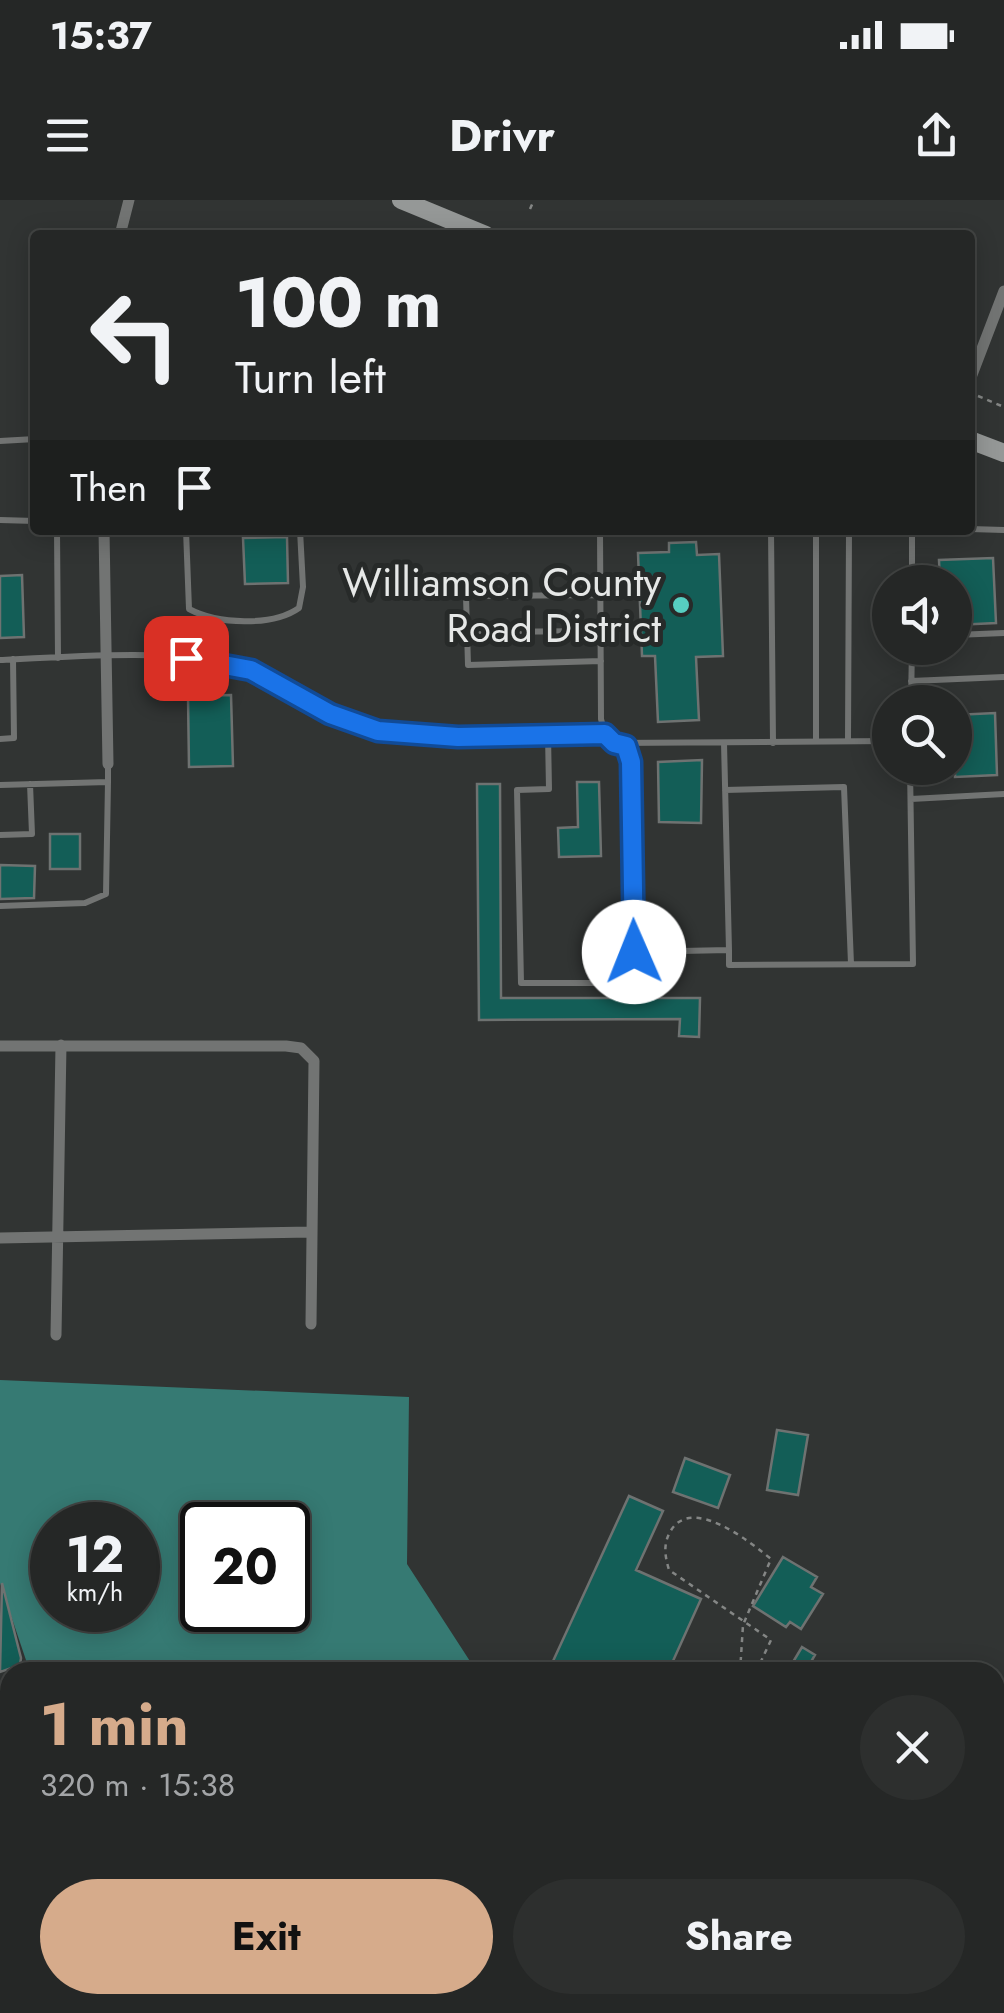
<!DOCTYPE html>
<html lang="en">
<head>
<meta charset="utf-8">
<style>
  body { margin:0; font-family:Jost,sans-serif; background:#2d2f2e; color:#f1f3f6; height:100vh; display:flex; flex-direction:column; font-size:38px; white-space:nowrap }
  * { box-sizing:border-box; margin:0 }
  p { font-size:32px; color:#a3a5a7 }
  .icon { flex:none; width:55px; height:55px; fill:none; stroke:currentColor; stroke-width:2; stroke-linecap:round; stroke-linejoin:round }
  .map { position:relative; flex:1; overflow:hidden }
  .details { position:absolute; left:0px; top:1462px; width:1005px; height:352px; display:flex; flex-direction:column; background:#252726; border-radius:30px 30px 0 0; box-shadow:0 5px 25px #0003,0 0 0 2px #424443 }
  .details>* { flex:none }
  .hud { position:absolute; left:30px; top:30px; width:945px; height:305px; border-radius:10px; box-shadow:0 5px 25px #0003,0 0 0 2px #424443; background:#252726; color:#f1f3f6; overflow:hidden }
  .buttons { position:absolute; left:872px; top:365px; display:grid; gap:20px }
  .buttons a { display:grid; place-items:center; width:100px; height:100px; border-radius:50%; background:#252726; box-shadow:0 5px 25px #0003,0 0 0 2px #424443; font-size:50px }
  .speed { position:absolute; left:30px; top:1302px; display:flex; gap:20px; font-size:50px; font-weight:700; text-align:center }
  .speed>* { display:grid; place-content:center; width:130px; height:130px; border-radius:50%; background:#252726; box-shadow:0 5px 25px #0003,0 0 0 2px #424443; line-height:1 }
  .speed small { font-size:25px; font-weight:400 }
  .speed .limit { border:5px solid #111; border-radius:15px; background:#fff; color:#111 }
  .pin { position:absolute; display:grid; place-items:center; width:85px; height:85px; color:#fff; margin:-42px; border-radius:20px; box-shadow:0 5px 15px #0006 }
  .me { position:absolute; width:110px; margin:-55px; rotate:359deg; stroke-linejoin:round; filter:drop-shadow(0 0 8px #0008) }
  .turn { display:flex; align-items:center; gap:35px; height:210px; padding:0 40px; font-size:45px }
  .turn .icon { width:130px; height:130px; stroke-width:2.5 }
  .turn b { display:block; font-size:70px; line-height:85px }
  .then { display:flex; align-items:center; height:95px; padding:0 40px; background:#0003; gap:20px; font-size:38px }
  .round { display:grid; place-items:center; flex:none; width:105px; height:105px; border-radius:52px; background:#2d2f2e }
  .summary { display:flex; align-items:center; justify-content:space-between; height:170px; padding:0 40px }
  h1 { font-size:60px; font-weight:700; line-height:75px; color:#d6ab8b }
  .primary-button { display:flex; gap:20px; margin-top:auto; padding:20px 40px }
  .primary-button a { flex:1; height:115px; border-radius:60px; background:#d6ab8b; color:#111; font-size:40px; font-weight:700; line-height:115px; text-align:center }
  .primary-button a+a { background:#2d2f2e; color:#f1f3f6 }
  .status { display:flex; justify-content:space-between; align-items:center; height:70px; padding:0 50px; background:#252726; direction:ltr }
  .status svg { height:28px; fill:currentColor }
  header { display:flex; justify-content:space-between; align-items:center; height:130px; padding:0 40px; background:#252726; font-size:45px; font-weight:700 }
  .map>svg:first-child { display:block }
</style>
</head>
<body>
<div class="status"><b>15:37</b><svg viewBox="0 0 49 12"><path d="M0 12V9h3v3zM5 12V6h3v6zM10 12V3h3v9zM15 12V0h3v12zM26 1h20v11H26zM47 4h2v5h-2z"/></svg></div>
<header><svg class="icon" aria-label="menu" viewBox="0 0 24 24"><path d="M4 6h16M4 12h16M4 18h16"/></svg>Drivr<svg class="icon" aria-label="share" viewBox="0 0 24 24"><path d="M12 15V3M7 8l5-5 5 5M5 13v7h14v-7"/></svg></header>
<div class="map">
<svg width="1004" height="1813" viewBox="0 0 1004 1813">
  <rect width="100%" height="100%" fill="#313433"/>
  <!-- forest -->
  <path fill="#367a73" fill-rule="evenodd" d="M 0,1180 L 409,1197 L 407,1364 L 477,1472 L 30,1472 L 0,1383 ZM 52,1325 L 138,1325 L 138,1410 L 52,1410 ZM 202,1325 L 288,1325 L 288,1410 L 202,1410 Z
    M 142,1805 L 565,1805 L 558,1813 L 145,1813 Z"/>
  <!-- building -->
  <path fill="#135e57" stroke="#6e7271" stroke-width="2.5" d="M 287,337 L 288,383 L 245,384 L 243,338 Z
    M 696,342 L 697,355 L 719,354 L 723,456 L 696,457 L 699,520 L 658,522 L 655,456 L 642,456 L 638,353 L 669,352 L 669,343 Z
    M 993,358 L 996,423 L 955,425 L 955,382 L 940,382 L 939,360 Z
    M 22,375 L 24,437 L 0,438 L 0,376 Z
    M 231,495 L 233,566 L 189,567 L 188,496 Z
    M 995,513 L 997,575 L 955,577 L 955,515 Z
    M 702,560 L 701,623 L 659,622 L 658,562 Z
    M 577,582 L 599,582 L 601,656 L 559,657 L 558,628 L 578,627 Z
    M 477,584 L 500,584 L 501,798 L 700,798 L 699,837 L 679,836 L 680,819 L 479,820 Z
    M 50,634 L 80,634 L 80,669 L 50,669 Z
    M 0,665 L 35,666 L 34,698 L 0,699 Z
    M 777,1230 L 808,1235 L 798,1295 L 767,1290 Z
    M 685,1258 L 730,1275 L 718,1308 L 673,1292 Z
    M 629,1296 L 663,1311 L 636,1370 L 701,1399 L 668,1472 L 548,1472 Z
    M 783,1357 L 817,1377 L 811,1387 L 823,1394 L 801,1429 L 790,1422 L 786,1427 L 753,1406 Z
    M 2,1383 L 21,1458 L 20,1465 L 0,1472 Z
    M 802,1447 L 815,1455 L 805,1472 L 787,1472 Z"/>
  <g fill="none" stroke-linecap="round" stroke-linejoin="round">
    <!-- path -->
    <path stroke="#848685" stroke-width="2.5" stroke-dasharray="5 5" stroke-linecap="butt" d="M 530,9 L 534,0
      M 978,196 L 1004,207
      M 740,1472 L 743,1425 L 771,1359 C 750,1342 691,1294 670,1332 C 663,1345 665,1356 669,1370 L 771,1440 L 756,1472
      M 767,1805 L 780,1813"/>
    <!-- service -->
    <path stroke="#727473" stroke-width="6" d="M 0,241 L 35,239
      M 0,320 L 35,321
      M 970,329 L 1004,330
      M 57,330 L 58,458
      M 186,330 L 189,409 C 217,424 272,427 299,408 L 303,387 L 300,330
      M 600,330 L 601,519 L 605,534 L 614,543 L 890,541
      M 771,330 L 773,543
      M 816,330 L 816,540
      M 844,330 L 949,330
      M 912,331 L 912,382
      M 600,395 L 466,396 L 468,465 L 601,461
      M 467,432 L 601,431
      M 955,435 L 1004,433
      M 0,460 C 57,457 187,448 237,465 C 286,481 324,517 375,530 C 440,546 537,535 605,534
      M 911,481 L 1004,477
      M 911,502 L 912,448
      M 548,535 L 549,589 L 517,590 L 521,783 L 634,783 L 631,562 L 626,545
      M 0,539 L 14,538 L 13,459
      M 848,539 L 849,331
      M 0,585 L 108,582 L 108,565
      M 725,590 L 844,587 L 851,764
      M 911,599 L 1004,594
      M 0,635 L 32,634 L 30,584
      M 0,706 L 85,703 L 106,694 L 108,582
      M 729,750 L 729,765 L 913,764 L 910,568
      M 633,752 L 729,750 L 724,543"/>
    <!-- minor -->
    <path stroke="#727473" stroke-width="11" d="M 120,35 L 129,0
      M 970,180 L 1004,91
      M 104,330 L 108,564
      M 0,846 L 286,846 L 301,848 L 314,861 L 311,1124
      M 0,1038 L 311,1032
      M 56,1135 L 61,845
      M 0,1503 L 10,1500
      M 0,1637 L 10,1669
      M 53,1805 L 55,1813"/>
    <!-- secondary -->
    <path stroke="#959897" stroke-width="18" d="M 401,0 L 486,35
      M 970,240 L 1004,253"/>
  </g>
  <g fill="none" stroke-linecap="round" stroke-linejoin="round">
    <defs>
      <path id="route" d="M 186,458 L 251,470 L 330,514 L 378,531 L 458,537 L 605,534 L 614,543 L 626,546 L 631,562 L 634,752"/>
    </defs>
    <!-- route casing -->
    <use href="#route" stroke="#114b97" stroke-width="25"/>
    <!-- route -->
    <use href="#route" stroke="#1a73e8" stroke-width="18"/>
  </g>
  <!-- markers -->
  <circle fill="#57cec1" stroke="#272a29" stroke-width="4" cx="681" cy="405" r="10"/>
  <g text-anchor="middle" stroke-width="10" stroke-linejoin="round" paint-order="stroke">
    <!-- poi labels -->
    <g font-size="40" fill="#e6e8e7" stroke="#272a29" text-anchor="end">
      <text x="661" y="396">Williamson County<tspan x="661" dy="46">Road District</tspan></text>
    </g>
  </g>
</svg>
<div class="buttons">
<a><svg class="icon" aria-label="sound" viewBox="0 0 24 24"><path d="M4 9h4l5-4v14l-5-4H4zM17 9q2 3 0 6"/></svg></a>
<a><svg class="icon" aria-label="search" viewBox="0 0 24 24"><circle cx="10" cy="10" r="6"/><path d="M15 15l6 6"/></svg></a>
</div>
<div class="speed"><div>12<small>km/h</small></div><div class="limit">20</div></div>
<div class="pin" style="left:186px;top:458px;background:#d93025"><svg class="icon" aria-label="arrive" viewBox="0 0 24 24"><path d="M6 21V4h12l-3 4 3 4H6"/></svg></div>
<svg class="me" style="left:634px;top:752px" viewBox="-20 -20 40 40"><circle r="19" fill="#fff"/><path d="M0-13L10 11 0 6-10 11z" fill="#1a73e8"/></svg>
<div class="hud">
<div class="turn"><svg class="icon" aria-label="left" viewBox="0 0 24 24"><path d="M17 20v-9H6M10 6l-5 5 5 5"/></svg><div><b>100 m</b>Turn left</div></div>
<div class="then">Then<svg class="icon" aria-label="arrive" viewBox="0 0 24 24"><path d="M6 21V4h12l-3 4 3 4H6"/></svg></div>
</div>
<section class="details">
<div class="summary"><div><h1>1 min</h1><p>320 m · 15:38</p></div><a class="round"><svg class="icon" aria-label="close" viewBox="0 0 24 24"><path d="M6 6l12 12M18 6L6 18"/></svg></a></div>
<div class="primary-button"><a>Exit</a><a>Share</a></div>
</section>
</div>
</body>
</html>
